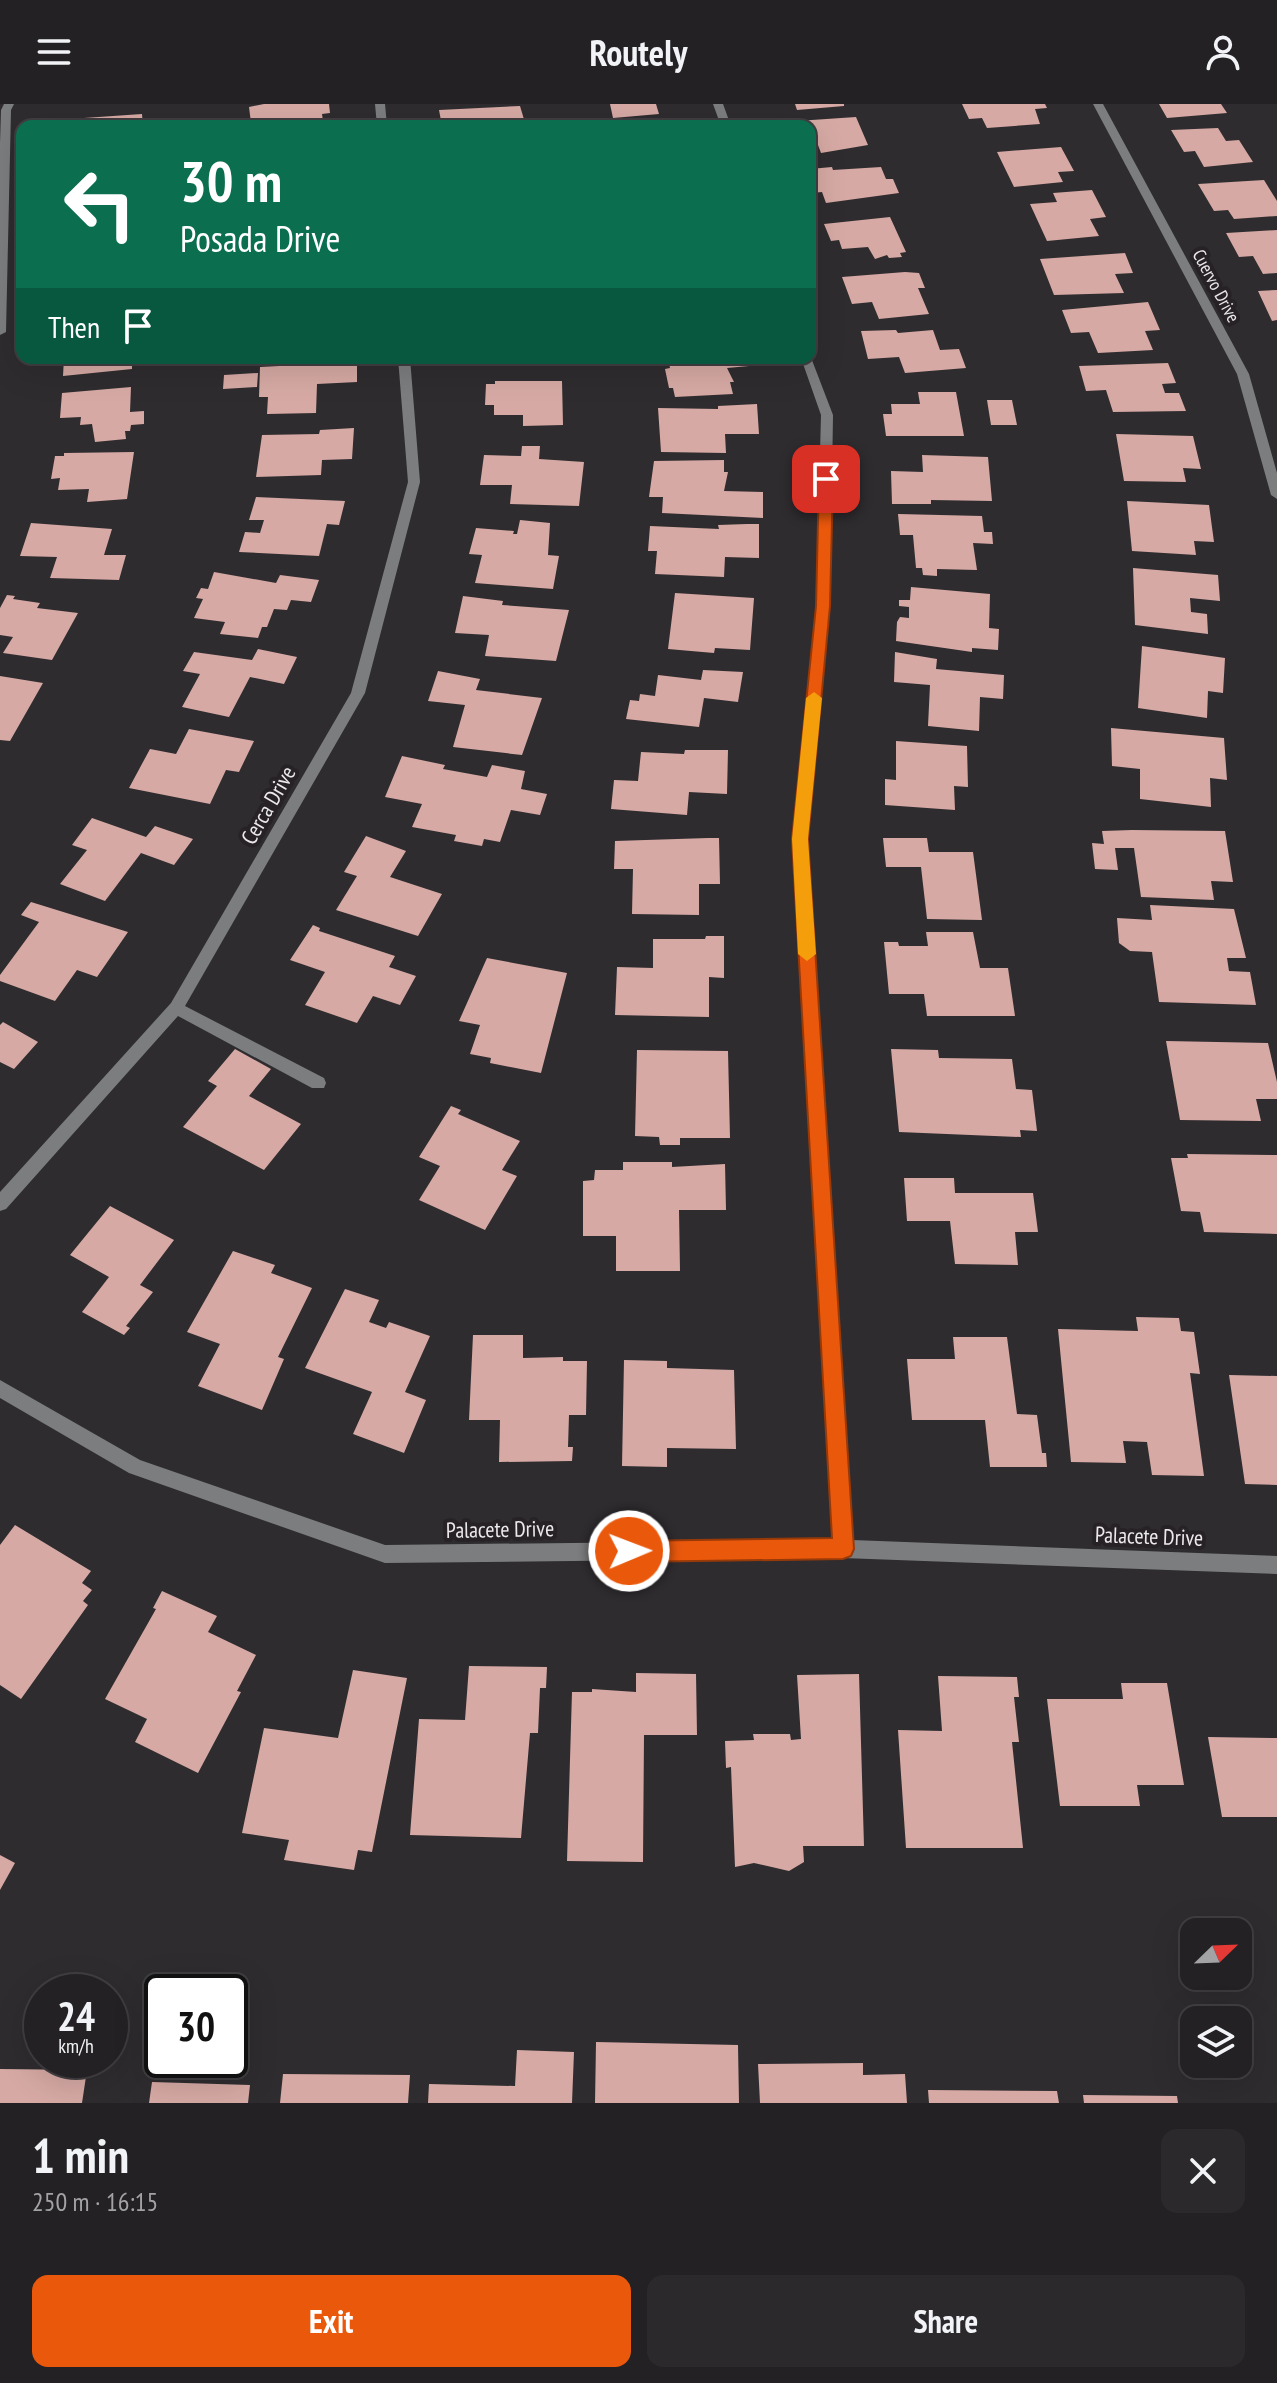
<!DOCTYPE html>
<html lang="en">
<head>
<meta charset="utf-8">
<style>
  body { margin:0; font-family:"PT Sans Narrow",sans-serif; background:#2b292c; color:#f1f3f6; height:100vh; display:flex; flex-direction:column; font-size:30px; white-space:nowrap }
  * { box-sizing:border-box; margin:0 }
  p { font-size:26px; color:#a3a3a6 }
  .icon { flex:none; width:44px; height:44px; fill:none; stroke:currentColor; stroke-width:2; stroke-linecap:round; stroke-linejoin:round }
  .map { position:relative; height:1999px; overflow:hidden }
  .sheet { display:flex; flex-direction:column; background:#232124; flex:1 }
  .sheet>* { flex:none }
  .hud { position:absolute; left:16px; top:16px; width:800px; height:244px; border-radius:16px; box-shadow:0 8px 32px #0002,0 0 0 2px #403e41; background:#0b6e4f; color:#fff; overflow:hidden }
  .needle { width:52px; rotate:67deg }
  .fabs { position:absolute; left:1180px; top:1814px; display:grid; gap:16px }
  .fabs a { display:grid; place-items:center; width:72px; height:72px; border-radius:16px; background:#232124; box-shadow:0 8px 32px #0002,0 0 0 2px #403e41; font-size:40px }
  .speed { position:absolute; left:24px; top:1870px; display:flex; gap:16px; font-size:40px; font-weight:700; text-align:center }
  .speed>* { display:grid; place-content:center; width:104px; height:104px; border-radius:50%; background:#232124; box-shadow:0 8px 32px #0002,0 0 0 2px #403e41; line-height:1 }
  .speed small { font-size:20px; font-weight:400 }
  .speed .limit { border:4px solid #111; border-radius:12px; background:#fff; color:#111 }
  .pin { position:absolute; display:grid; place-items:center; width:68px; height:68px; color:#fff; margin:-34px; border-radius:16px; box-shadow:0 4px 12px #0006 }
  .me { position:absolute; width:88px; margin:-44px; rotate:89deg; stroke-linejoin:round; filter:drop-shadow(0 0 6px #0008) }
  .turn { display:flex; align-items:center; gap:28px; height:168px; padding:0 32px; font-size:36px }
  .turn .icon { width:104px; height:104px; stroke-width:2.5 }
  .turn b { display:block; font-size:56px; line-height:68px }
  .then { display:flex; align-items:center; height:76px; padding:0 32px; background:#0003; gap:16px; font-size:30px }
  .round { display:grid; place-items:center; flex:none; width:84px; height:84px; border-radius:16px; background:#2b292c }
  .headline { display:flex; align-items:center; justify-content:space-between; height:136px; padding:0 32px }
  h1 { font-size:48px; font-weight:700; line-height:60px }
  .primary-button { display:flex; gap:16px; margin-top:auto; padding:16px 32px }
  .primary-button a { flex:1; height:92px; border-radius:16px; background:#ea580c; color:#fff; font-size:32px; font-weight:700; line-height:92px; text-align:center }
  .primary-button a+a { background:#2b292c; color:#f1f3f6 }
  header { display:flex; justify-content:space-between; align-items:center; height:104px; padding:0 32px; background:#232124; font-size:36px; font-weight:700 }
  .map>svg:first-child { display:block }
</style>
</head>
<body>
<header><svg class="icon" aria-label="menu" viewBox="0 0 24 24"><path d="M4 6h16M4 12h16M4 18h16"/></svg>Routely<svg class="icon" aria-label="person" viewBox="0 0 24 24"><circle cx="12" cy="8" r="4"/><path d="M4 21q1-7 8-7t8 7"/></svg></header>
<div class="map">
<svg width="1277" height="1999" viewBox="0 0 1277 1999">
  <rect width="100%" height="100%" fill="#2f2c30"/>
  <!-- building -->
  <path fill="#d6a9a4" d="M 264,0 L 329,0 L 330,9 L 322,10 L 323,17 L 297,22 L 251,19 L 249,3 Z
    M 610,0 L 656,0 L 659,10 L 613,14 Z
    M 795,0 L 844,0 L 844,2 L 797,6 Z
    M 962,0 L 1045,0 L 1047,4 L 1035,5 L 1040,20 L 987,24 L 982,14 L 969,15 Z
    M 1159,0 L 1221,0 L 1227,9 L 1167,14 Z
    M 520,2 L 526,22 L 442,22 L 439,6 Z
    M 142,10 L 143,22 L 75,22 L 75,16 L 84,14 Z
    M 856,13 L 868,41 L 821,49 L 818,41 L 810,42 L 810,22 L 783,22 L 782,18 Z
    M 1218,24 L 1226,37 L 1239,36 L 1253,58 L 1204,63 L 1195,47 L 1184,48 L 1171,26 Z
    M 1061,43 L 1074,67 L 1058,68 L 1063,78 L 1014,83 L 997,48 Z
    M 832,63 L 833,66 L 881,63 L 886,75 L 893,75 L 899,89 L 826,99 L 822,88 L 811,89 L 810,65 Z
    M 1264,76 L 1277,97 L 1277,112 L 1234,115 L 1228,106 L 1214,107 L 1198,80 Z
    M 1092,86 L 1106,113 L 1090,115 L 1099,132 L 1047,137 L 1030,100 L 1057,98 L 1053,89 Z
    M 890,113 L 906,148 L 900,149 L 902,153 L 889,154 L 887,151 L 875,155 L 868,143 L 842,145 L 839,136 L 831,137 L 824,120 Z
    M 1277,126 L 1277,169 L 1263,170 L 1253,152 L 1239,153 L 1226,129 Z
    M 1125,149 L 1133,169 L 1115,170 L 1124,189 L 1054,191 L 1040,155 Z
    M 905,168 L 919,169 L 925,184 L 918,184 L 929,210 L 879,215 L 872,198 L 852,200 L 842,173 Z
    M 1277,186 L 1277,216 L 1272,217 L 1258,187 Z
    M 1148,198 L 1160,226 L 1145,227 L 1153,246 L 1098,249 L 1089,228 L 1071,229 L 1062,206 Z
    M 896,226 L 898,229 L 933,226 L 940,246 L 959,245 L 966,264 L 905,269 L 899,253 L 868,255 L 861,227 Z
    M 64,254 L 132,254 L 132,265 L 63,272 Z
    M 498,254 L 545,254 L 545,256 L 499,260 Z
    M 668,254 L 747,254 L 749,262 L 727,264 L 734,278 L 730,278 L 733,290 L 675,293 L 673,284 L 669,284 L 665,265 L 670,264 Z
    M 357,258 L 357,278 L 317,280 L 316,309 L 267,310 L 268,293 L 259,293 L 260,263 Z
    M 1168,259 L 1176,279 L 1162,280 L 1165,289 L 1179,289 L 1186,307 L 1113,308 L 1106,286 L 1086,287 L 1079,262 Z
    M 258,269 L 257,283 L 223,285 L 224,271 Z
    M 495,277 L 562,277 L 563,321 L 523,322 L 523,311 L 494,311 L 494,301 L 485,301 L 486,280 L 495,280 Z
    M 131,283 L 130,308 L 144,307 L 144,320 L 131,321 L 130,327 L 125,327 L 126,335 L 95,338 L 92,320 L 80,321 L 81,313 L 60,314 L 62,289 Z
    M 918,288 L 956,288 L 964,332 L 886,332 L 883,310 L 892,310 L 891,300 L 920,300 Z
    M 987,296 L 1012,296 L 1017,321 L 991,321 Z
    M 757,300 L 759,330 L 725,330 L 726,349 L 661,348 L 658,304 L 718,305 L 718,302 Z
    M 354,324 L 352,355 L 322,356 L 321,371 L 256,373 L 262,331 L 319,330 L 320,326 Z
    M 1116,330 L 1193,332 L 1201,365 L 1183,364 L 1186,378 L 1124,377 Z
    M 522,342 L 540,342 L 539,355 L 584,358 L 579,402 L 510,400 L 512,381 L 480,381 L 484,351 L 521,352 Z
    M 134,348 L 127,395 L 87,398 L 89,385 L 58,386 L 60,374 L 51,375 L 55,352 L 64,352 L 64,349 Z
    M 922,351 L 988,353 L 992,397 L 931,396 L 931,400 L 892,400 L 891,367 L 923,368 Z
    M 724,356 L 724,368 L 728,368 L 724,387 L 763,388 L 763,414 L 662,409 L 663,393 L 649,393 L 654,357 Z
    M 256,393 L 345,397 L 339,421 L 327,420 L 319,452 L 239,448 L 245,428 L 260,429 L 264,416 L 249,416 Z
    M 1127,397 L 1209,401 L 1214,438 L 1194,437 L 1196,451 L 1132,447 Z
    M 898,410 L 982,412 L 984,428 L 992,428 L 993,440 L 973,439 L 977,466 L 937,465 L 937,472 L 923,471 L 922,464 L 916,464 L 913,431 L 900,431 Z
    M 520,416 L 550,419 L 548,451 L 559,452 L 553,485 L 475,479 L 482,451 L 469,450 L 476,424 L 514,427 L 513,430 L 517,430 Z
    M 31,419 L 112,425 L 104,451 L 126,451 L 119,476 L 50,474 L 57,453 L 20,452 Z
    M 747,420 L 759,420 L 759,454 L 725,453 L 724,473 L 655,470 L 657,447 L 648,447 L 650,422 L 719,425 L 718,421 Z
    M 1133,464 L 1218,471 L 1220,497 L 1190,494 L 1191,508 L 1207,510 L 1208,530 L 1135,521 Z
    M 214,468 L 276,479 L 280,471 L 319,476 L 311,498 L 291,496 L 287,506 L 274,505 L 267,523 L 262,523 L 258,534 L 220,530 L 225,518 L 194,514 L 203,495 L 196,494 L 201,484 L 208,485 Z
    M 911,483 L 990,490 L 989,524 L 999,525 L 998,546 L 972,544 L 972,548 L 896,537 L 897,518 L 900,513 L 909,514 L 909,503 L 899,502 L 899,496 L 910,496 Z
    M 675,489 L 754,494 L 750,546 L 715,544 L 714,549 L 668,545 Z
    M 7,491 L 15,492 L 13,495 L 40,499 L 37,504 L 78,509 L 52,556 L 3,549 L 13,533 L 0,531 L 0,504 Z
    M 463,492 L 503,497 L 502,501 L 569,506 L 556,557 L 485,552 L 489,531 L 455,529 Z
    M 1142,542 L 1225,554 L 1223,589 L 1208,587 L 1207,614 L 1138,604 Z
    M 258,545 L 297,553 L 284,580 L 250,573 L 229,613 L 182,603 L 200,570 L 183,567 L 194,548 L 252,556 Z
    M 895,548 L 937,555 L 936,565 L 1004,571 L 1003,595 L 980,593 L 979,627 L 928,622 L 930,581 L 894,578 Z
    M 703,566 L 743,568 L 738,598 L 704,594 L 699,623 L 626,615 L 630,596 L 639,597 L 640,590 L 655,592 L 658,571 L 701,576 Z
    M 438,567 L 480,575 L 476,586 L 542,594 L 522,651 L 453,643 L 465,601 L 428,597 Z
    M 0,572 L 43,579 L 10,637 L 0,636 Z
    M 1111,624 L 1224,634 L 1227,676 L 1210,674 L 1211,703 L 1140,695 L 1140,665 L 1112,662 Z
    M 189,625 L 254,637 L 239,668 L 226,666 L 210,700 L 129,684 L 150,645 L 176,650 Z
    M 896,637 L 967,642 L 968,683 L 954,682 L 955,706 L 885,701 L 885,675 L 896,676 Z
    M 685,646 L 728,646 L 727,690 L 689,688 L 687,711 L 611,705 L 614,676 L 638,677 L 641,648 L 684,650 Z
    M 402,652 L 445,661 L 443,665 L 487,673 L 492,661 L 525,667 L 521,685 L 547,690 L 540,711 L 511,706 L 500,738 L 484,735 L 482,742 L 454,737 L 456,731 L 412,723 L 422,700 L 385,693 Z
    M 92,714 L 146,733 L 155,722 L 193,735 L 174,761 L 141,749 L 105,797 L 60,780 L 87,746 L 72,741 Z
    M 1132,726 L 1225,727 L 1233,778 L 1211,777 L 1214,796 L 1141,793 L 1134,744 L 1115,744 L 1118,766 L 1095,765 L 1092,739 L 1104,740 L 1102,727 Z
    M 366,732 L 406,747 L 390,773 L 442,790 L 418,832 L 336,806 L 357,772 L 344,768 Z
    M 708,734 L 719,734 L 720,780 L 699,780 L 699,811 L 632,810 L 633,765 L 614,765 L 615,737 Z
    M 883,734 L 927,734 L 929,748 L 973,748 L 982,816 L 927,815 L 921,763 L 886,763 Z
    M 31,798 L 128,828 L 97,873 L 77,866 L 55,897 L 0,877 L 0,871 L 39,818 L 21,811 Z
    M 1150,801 L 1234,805 L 1246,854 L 1227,854 L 1229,867 L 1250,868 L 1256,901 L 1159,898 L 1152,848 L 1130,847 L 1119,839 L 1117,814 L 1152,816 Z
    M 313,821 L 320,824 L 319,827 L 395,852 L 389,863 L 416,872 L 400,901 L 373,892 L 357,919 L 305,901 L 325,868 L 290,856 Z
    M 926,828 L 973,828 L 980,864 L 1008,864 L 1015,912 L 927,912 L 924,890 L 889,890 L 884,838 L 898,838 L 899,842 L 928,842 Z
    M 706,832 L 724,832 L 724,874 L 709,873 L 709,913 L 615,911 L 617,863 L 653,864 L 653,835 L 705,835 Z
    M 487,854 L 567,869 L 541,969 L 490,959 L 491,954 L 470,950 L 480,921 L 459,917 Z
    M 3,918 L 38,938 L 14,965 L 0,958 L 0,921 Z
    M 1166,937 L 1268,939 L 1277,978 L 1277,995 L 1256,995 L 1261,1017 L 1180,1016 Z
    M 235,945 L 271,965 L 249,992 L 301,1020 L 264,1066 L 183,1023 L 217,982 L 208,977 Z
    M 891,945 L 938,946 L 939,954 L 1012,955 L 1016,985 L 1032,986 L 1037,1027 L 1020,1026 L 1021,1033 L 899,1028 Z
    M 637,946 L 728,947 L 730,1034 L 680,1034 L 680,1041 L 660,1041 L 659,1033 L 635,1032 Z
    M 451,1002 L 461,1006 L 458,1010 L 520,1037 L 502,1066 L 517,1072 L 485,1126 L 419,1096 L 440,1062 L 419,1053 Z
    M 1187,1050 L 1277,1051 L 1277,1130 L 1204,1128 L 1200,1108 L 1181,1107 L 1171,1054 L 1188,1054 Z
    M 623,1058 L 672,1058 L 672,1063 L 725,1060 L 726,1106 L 679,1106 L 680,1167 L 616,1167 L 616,1132 L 583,1132 L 583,1077 L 594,1076 L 595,1066 L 623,1066 Z
    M 904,1074 L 954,1074 L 955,1089 L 1033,1089 L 1038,1128 L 1015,1128 L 1018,1161 L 955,1160 L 950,1117 L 907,1117 Z
    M 110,1102 L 174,1136 L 140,1181 L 153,1188 L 126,1222 L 130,1224 L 124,1231 L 82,1208 L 109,1173 L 70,1151 Z
    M 233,1147 L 275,1161 L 271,1169 L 312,1184 L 278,1253 L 284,1255 L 262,1306 L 198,1282 L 220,1240 L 187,1228 Z
    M 345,1185 L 379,1196 L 369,1218 L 386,1224 L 389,1218 L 430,1232 L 405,1288 L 426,1296 L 404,1349 L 353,1330 L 372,1288 L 305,1264 Z
    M 1136,1213 L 1179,1214 L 1181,1227 L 1194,1228 L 1200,1270 L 1190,1269 L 1204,1372 L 1152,1371 L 1147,1338 L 1123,1337 L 1126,1359 L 1071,1358 L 1058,1225 L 1138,1227 Z
    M 473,1231 L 523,1231 L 523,1254 L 563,1253 L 563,1257 L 587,1257 L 586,1311 L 569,1311 L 568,1343 L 573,1343 L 572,1357 L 499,1358 L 500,1316 L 469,1316 Z
    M 953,1233 L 1007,1233 L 1017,1310 L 1037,1311 L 1042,1349 L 1046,1349 L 1047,1363 L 990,1363 L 985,1316 L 912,1316 L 907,1255 L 955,1255 Z
    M 624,1256 L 667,1257 L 667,1264 L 734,1266 L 736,1345 L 667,1344 L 667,1363 L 622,1362 Z
    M 1229,1271 L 1277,1272 L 1277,1381 L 1245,1380 Z
    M 15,1421 L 91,1467 L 82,1479 L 92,1486 L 83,1497 L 88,1501 L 21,1595 L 0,1581 L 0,1441 Z
    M 162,1487 L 217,1512 L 208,1528 L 256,1551 L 237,1587 L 241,1588 L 198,1669 L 135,1638 L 147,1615 L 105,1595 L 156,1505 L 153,1504 Z
    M 469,1562 L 547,1563 L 546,1584 L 540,1584 L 538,1629 L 530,1629 L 521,1734 L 410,1731 L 419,1615 L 465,1616 Z
    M 353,1566 L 407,1574 L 372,1748 L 358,1746 L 354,1766 L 284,1756 L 289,1736 L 242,1729 L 264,1624 L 338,1634 Z
    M 636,1569 L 696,1570 L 697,1631 L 644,1631 L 643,1758 L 567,1757 L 572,1588 L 592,1588 L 592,1585 L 636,1588 Z
    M 859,1570 L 864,1742 L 803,1742 L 804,1758 L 789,1767 L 754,1759 L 735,1763 L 731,1663 L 726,1664 L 725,1637 L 754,1636 L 753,1630 L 790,1630 L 791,1636 L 801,1635 L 797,1571 Z
    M 938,1572 L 1017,1573 L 1019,1593 L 1014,1593 L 1019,1638 L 1012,1638 L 1023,1744 L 906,1744 L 898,1626 L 942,1627 Z
    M 1121,1579 L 1167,1579 L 1184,1681 L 1137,1681 L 1140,1702 L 1060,1702 L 1047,1595 L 1123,1595 Z
    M 1208,1633 L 1277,1634 L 1277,1713 L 1222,1713 Z
    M 0,1751 L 15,1759 L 0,1786 Z
    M 596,1938 L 738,1941 L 739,1999 L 595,1999 Z
    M 517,1946 L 574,1948 L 572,1999 L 428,1999 L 429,1980 L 515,1982 Z
    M 863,1959 L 863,1971 L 905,1970 L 907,1999 L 760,1999 L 758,1960 Z
    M 0,1965 L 87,1966 L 82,1999 L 0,1999 Z
    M 283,1970 L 410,1971 L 408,1999 L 280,1999 Z
    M 152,1978 L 250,1981 L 248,1999 L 149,1999 Z
    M 928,1986 L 1057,1987 L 1059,1999 L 929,1999 Z
    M 1083,1991 L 1177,1992 L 1178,1999 L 1084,1999 Z"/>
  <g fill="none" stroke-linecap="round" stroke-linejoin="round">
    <!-- minor -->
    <path fill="#7b7d7f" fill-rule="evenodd" d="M 4,0 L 14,0 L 11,6 L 6,228 L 0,231 L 0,39 L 1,6 Z
      M 375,0 L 385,0 L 387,22 L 377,22 Z
      M 713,0 L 723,0 L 731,22 L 721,22 Z
      M 1093,0 L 1103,0 L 1249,270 L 1277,369 L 1277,395 L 1271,391 L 1237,270 Z
      M 810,251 L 833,311 L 830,502 L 807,735 L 852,1436 L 1277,1452 L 1277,1470 L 843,1454 L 385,1459 L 129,1369 L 0,1294 L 0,1276 L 140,1356 L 385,1441 L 833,1436 L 793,735 L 816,502 L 821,311 L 801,254 L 810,254 Z
      M 398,254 L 410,254 L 420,378 L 365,589 L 185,902 L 324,974 L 326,979 L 324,984 L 312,984 L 178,912 L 6,1105 L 0,1107 L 0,1088 L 171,899 L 351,589 L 408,378 Z"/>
  </g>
  <!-- route -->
  <path fill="#ea580c" stroke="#983908" stroke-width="2" d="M 826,370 L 833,375 L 830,502 L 808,735 L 854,1445 L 851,1452 L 843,1455 L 629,1458 L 622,1455 L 619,1447 L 622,1440 L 629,1437 L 832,1434 L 792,735 L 816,502 L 819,375 Z"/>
  <!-- slow -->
  <path fill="#f59e0b" d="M 814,588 L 822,594 L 808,735 L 816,850 L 807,857 L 798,850 L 792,735 L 806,594 Z"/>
  <g text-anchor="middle" stroke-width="8" stroke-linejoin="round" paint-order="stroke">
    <!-- far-street labels -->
    <g font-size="18" fill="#ebe9eb" stroke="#262226">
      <text transform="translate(1216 182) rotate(62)" y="6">Cuervo Drive</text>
    </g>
    <!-- street labels -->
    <g font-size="22" fill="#ebe9eb" stroke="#262226">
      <text transform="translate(268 701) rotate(-60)" y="8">Cerca Drive</text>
      <text transform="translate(500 1425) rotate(-1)" y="8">Palacete Drive</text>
      <text transform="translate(1149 1432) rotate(2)" y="8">Palacete Drive</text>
    </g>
  </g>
</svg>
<div class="fabs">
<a><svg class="needle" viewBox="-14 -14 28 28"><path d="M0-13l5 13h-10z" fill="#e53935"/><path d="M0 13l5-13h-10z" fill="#a3a3a6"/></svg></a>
<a><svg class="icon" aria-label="layers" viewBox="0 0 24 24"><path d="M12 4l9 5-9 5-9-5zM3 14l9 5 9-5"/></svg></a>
</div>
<div class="speed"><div>24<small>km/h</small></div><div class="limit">30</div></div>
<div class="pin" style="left:826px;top:375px;background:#d93025"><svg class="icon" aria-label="arrive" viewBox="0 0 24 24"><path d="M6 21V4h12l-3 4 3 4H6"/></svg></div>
<svg class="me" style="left:629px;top:1447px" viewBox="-20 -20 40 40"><circle r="17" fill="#ea580c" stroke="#fff" stroke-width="3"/><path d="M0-11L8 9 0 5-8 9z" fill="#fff"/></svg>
<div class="hud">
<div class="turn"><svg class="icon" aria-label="left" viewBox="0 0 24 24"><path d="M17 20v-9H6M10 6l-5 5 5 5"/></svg><div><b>30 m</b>Posada Drive</div></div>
<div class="then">Then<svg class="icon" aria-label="arrive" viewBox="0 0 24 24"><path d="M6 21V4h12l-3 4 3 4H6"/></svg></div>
</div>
</div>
<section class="sheet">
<div class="headline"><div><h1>1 min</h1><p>250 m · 16:15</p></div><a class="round"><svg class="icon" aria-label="close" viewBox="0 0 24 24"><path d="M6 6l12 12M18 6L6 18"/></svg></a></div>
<div class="primary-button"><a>Exit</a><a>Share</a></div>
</section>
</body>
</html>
